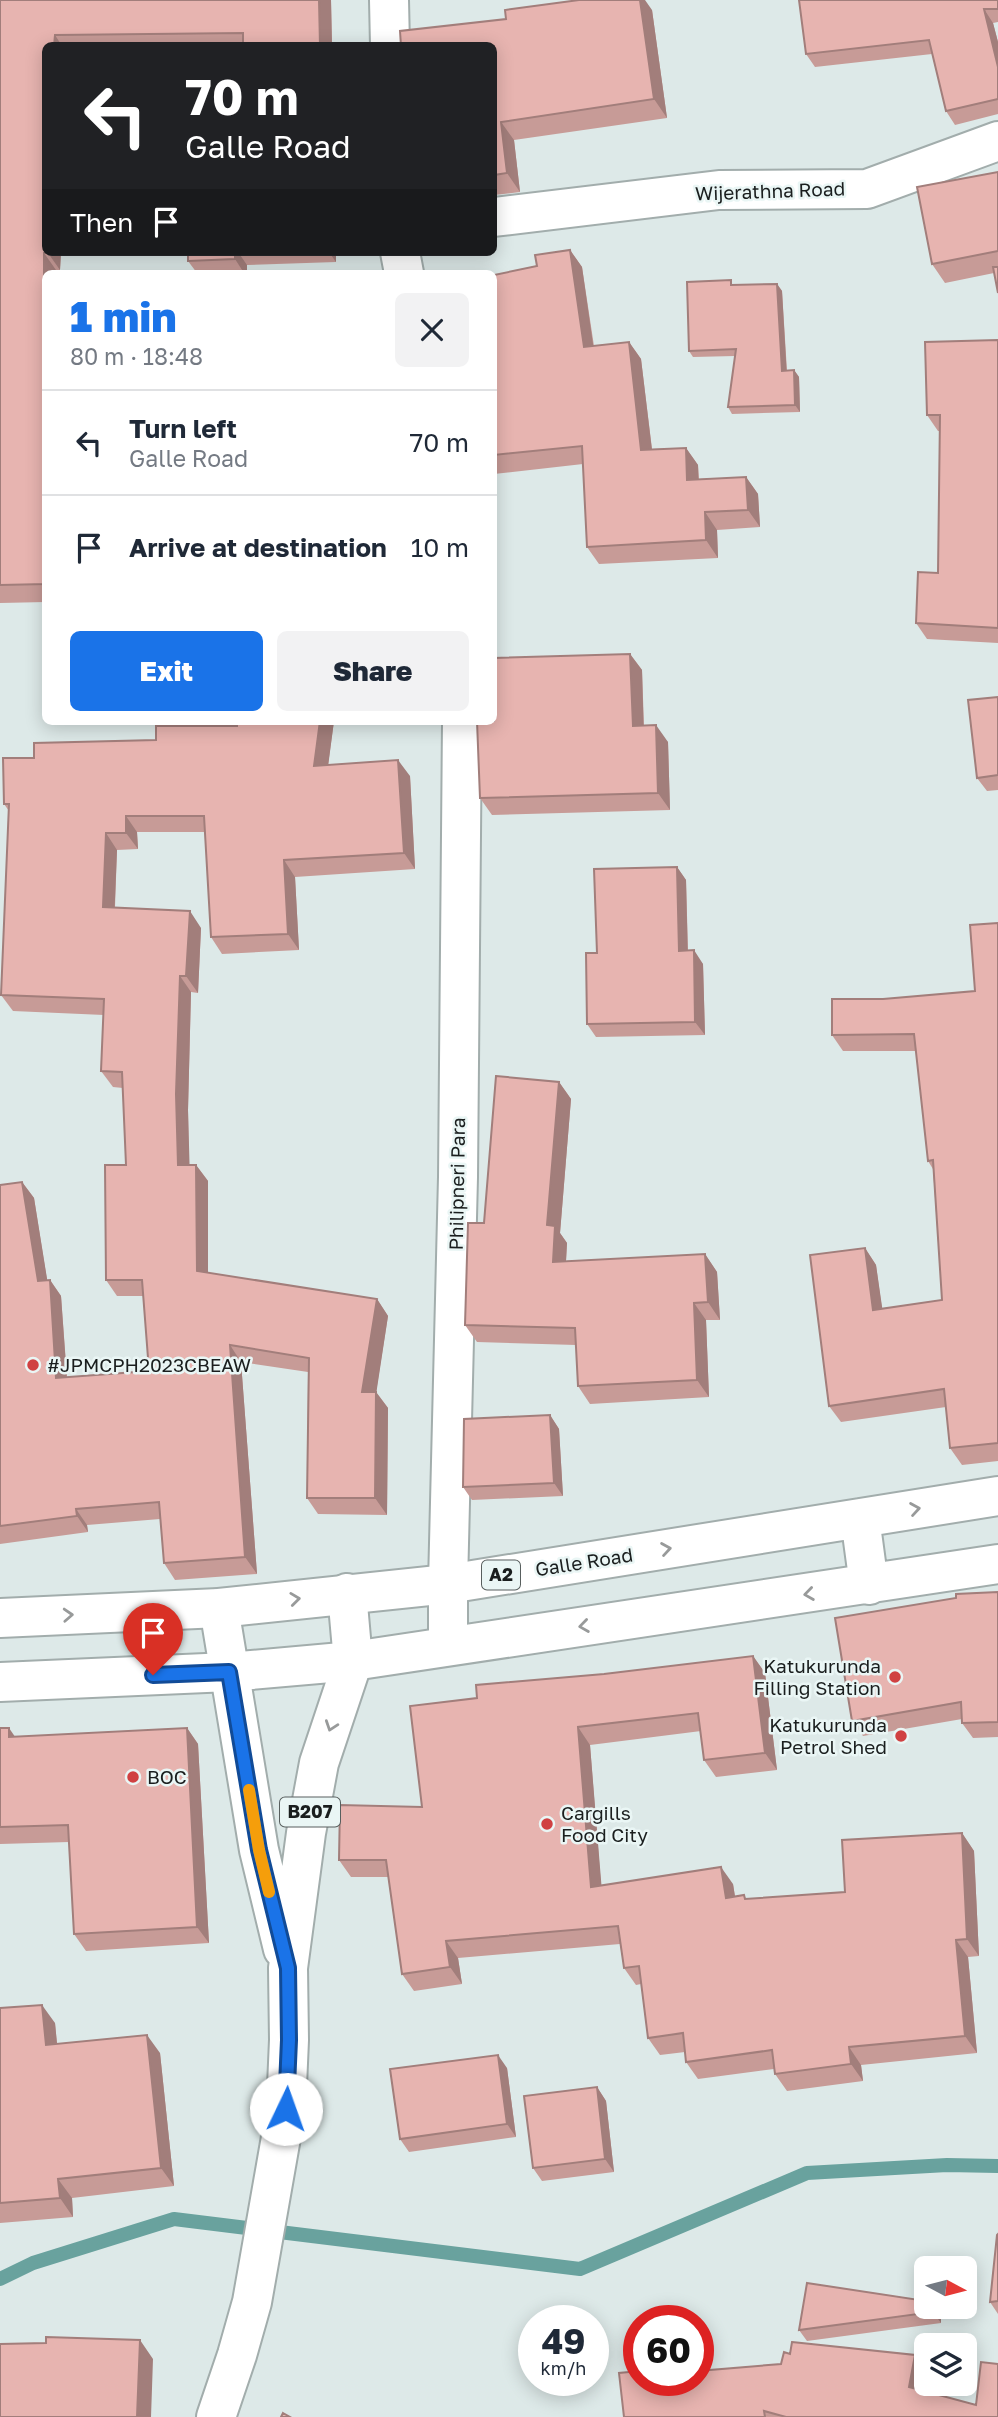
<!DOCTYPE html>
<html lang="en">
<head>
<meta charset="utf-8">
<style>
  body { margin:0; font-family:"Golos Text",sans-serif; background:#f2f2f3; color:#1f2937; height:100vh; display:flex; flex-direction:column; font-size:26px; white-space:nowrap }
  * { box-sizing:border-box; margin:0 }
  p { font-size:23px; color:#747a83 }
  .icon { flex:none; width:38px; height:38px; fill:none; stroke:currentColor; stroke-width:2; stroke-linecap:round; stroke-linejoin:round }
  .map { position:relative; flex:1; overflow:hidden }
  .side { position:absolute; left:42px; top:270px; width:455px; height:455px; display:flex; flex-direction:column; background:#fff; border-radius:10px; box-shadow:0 4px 18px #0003 }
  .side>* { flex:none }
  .banner { position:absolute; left:42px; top:42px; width:455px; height:214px; border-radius:10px; box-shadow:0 4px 18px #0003; background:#202124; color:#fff; overflow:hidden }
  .needle { width:46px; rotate:97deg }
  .tools { position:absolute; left:914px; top:2256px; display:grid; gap:14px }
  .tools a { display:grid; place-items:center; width:63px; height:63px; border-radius:10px; background:#fff; box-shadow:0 4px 18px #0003; font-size:35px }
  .speed { position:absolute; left:518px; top:2305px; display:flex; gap:14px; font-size:35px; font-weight:700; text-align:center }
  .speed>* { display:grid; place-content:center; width:91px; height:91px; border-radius:50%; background:#fff; box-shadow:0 4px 18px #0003; line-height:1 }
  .speed small { font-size:18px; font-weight:400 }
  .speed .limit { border:10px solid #d22; background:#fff; color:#111 }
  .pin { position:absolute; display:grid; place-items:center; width:60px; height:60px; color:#fff; margin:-72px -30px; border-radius:50% 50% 50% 0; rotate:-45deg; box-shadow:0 0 7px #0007 }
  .pin .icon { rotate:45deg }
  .me { position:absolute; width:77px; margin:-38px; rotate:3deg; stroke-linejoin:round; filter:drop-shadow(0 0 5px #0008) }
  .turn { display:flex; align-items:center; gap:24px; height:147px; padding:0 28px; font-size:32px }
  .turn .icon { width:91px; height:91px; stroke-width:2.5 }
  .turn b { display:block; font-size:49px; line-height:60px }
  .then { display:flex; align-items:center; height:66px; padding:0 28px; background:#0003; gap:14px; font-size:26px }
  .round { display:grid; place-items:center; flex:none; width:74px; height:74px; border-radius:10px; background:#f2f2f3 }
  .overview { display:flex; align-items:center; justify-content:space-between; height:119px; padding:0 28px }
  h1 { font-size:42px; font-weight:800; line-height:52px; color:#1a73e8 }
  .cta { display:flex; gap:14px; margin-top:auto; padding:14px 28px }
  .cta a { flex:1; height:80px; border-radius:10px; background:#1a73e8; color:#fff; font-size:28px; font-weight:800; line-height:80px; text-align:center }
  .cta a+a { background:#f2f2f3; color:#1f2937 }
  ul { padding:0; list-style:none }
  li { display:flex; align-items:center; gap:21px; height:105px; padding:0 28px; border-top:2px solid #e0e1e3 }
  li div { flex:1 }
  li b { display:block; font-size:26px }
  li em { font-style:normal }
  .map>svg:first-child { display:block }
</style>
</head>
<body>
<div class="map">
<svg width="998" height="2417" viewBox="0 0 998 2417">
  <rect width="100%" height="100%" fill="#dde9e8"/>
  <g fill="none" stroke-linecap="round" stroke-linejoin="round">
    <!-- stream -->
    <path stroke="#69a29e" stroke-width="14" d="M 0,2279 L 33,2263 L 174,2219 L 580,2269 L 807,2173 L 947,2165 L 998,2166"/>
    <defs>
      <path id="minor" d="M 389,0 L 390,46
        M 494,217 L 719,190 L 867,189 L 998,141
        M 400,252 L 404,273
        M 448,1646 L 448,1584 L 458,1177 L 462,721"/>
      <path id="primary" d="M 219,1608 L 259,1850 L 283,1949
        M 216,2417 L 237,2355 L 252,2302 L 286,2109 L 289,2040 L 288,1968 L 306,1833 L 319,1763 L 353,1661 L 347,1593"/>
      <path id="trunk" d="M 860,1518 L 869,1585
        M 0,1618 L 219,1608 L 448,1584 L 998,1496
        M 0,1682 L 229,1672 L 353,1661 L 998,1564"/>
    </defs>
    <!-- minor casing -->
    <use href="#minor" stroke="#a2adac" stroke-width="42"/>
    <!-- primary casing -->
    <use href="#primary" stroke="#a2adac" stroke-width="42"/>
    <!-- trunk casing -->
    <use href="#trunk" stroke="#a2adac" stroke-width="42"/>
    <!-- minor -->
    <use href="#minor" stroke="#fff" stroke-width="38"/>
    <!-- primary -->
    <use href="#primary" stroke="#fff" stroke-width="38"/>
    <!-- trunk -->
    <use href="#trunk" stroke="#fff" stroke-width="38"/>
  </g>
  <!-- wall -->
  <path fill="#c79b97" d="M 0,0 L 331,0 L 332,46 L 46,46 L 61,252 L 60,270 L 56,270 L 46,273 L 46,602 L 0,603 Z
    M 998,0 L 998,22 L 993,23 L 998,42 L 998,114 L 955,125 L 946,111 L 932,54 L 815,67 L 806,54 Z
    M 652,10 L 667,118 L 514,140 L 520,192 L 494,195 L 494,46 Z
    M 998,172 L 998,293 L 994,273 L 945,283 L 932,264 Z
    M 570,250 L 582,267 L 594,346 L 629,342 L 641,359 L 652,449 L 686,448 L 698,465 L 699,479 L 746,477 L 758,494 L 760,527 L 717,530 L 718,558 L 599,564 L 587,547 L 583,464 L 494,474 L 494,275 L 537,266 Z
    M 188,252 L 336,252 L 336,262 L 247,265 L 247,273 L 197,273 L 188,261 Z
    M 777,284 L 782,291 L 787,371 L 794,370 L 799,377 L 800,412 L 732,414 L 728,407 L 735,356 L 693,357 L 689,351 L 734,285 Z
    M 998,340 L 998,643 L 927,639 L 916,623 L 938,573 L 940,431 L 938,431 L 927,415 Z
    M 630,654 L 642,670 L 644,726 L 668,742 L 670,810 L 492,815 L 480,798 Z
    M 998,697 L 998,790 L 987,791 L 977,778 Z
    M 237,721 L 334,721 L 328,765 L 410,776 L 415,869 L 295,877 L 299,950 L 222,954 L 211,937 L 205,832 L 137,832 L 138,849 L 117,850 L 115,907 L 201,928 L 198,993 L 191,992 L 188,1110 L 189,1165 L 196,1165 L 208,1181 L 208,1273 L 377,1299 L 388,1316 L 376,1392 L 388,1408 L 387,1515 L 318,1514 L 307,1498 L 308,1372 L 241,1362 L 257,1574 L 175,1580 L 164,1563 L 160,1519 L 87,1525 L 88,1532 L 0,1544 L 0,1185 L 22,1182 L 34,1198 L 47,1280 L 50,1280 L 61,1296 L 67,1377 L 149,1371 L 143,1296 L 117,1296 L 106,1280 L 126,1165 L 123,1088 L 113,1087 L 101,1071 L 104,1015 L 13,1011 L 1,995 L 9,811 L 4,804 L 34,758 L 156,740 L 237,726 Z
    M 677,867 L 686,880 L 688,950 L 703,964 L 705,1035 L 596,1037 L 587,1024 L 597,953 Z
    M 998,923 L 998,1461 L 962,1465 L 950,1448 L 946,1407 L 841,1422 L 829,1406 L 865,1248 L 876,1265 L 882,1309 L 942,1300 L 933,1169 L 928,1161 L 916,1051 L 843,1051 L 832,1035 L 883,999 L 975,991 Z
    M 559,1082 L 571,1099 L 560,1233 L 567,1243 L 566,1261 L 705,1254 L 717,1272 L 720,1320 L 706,1320 L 709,1397 L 590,1404 L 578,1386 L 576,1345 L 477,1342 L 465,1325 L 484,1223 Z
    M 550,1415 L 559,1429 L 563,1496 L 472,1500 L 463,1487 Z
    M 998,1592 L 998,1737 L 973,1738 L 962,1723 L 962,1719 L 863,1736 L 852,1721 Z
    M 753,1656 L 765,1673 L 777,1770 L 716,1777 L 704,1760 L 701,1731 L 590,1745 L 601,1885 L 733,1884 L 735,1897 L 744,1895 L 746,1899 L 845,1892 L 962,1833 L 974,1851 L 979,1956 L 968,1957 L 977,2053 L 861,2065 L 863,2081 L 787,2091 L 775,2074 L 774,2069 L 698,2079 L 686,2062 L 685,2052 L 660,2055 L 648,2038 L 641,1984 L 636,1985 L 624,1968 L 620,1944 L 458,1958 L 462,1984 L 414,1991 L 402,1974 L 388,1877 L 351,1877 L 339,1860 L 422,1807 L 477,1698 L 604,1674 Z
    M 0,1728 L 15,1737 L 187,1728 L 198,1744 L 209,1943 L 86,1951 L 74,1934 L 69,1842 L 0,1844 Z
    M 0,2008 L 55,2023 L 57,2044 L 160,2053 L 174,2186 L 72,2198 L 73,2217 L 0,2223 Z
    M 507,2068 L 516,2137 L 409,2152 L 400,2139 Z
    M 597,2087 L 606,2101 L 614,2172 L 542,2181 L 533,2168 Z
    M 998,2234 L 998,2314 L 990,2302 Z
    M 926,2306 L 937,2306 L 941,2313 L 941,2323 L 807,2341 L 799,2330 Z
    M 923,2391 L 976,2405 L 998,2417 L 624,2417 Z"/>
  <!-- shaded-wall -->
  <path fill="#a27e7b" d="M 319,0 L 331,0 L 332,46 L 320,46 Z
    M 640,0 L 645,0 L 652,10 L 667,118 L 654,99 Z
    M 984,9 L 993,23 L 998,42 L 998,67 Z
    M 55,35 L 62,46 L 54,46 Z
    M 501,122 L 514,140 L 520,192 L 507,173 Z
    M 570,250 L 582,267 L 596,365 L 584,347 Z
    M 48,252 L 61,252 L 60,270 L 48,253 Z
    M 235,252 L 238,252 L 247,265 L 247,273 L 244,273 L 235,259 Z
    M 329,252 L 336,252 L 336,262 Z
    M 44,253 L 56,270 L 56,273 L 46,273 L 46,336 L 44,334 Z
    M 777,284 L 782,291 L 787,378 L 782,371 Z
    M 629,342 L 641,359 L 654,467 L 641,450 Z
    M 794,370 L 799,377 L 800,412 L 795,405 Z
    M 686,448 L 698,465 L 699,497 L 687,480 Z
    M 746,477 L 758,494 L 760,527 L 748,510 Z
    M 705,512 L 717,530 L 718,558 L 706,540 Z
    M 630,654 L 642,670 L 644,742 L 633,726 Z
    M 320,721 L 334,721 L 326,782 L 314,766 Z
    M 656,725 L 668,742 L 670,810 L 658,793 Z
    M 398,760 L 410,776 L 415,869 L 404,853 Z
    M 126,816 L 137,832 L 138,849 L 126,833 Z
    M 106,833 L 117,850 L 114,923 L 103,907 Z
    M 284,860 L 295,877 L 299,950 L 288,934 Z
    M 677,867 L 686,880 L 688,964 L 679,951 Z
    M 190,911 L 201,928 L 198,993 L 186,976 Z
    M 694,950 L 703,964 L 705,1035 L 695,1022 Z
    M 180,976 L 191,992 L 188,1110 L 190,1181 L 178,1165 L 176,1094 Z
    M 559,1082 L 571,1099 L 560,1233 L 567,1243 L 565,1279 L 553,1262 L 547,1225 Z
    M 196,1165 L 208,1181 L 208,1287 L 197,1271 Z
    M 22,1182 L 34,1198 L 50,1297 L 38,1281 Z
    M 865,1248 L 876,1265 L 885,1327 L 873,1310 Z
    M 705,1254 L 717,1272 L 720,1320 L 708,1302 Z
    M 50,1280 L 61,1296 L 68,1394 L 56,1378 Z
    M 377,1299 L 388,1316 L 374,1408 L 362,1392 Z
    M 694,1303 L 706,1320 L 709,1397 L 697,1380 Z
    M 230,1345 L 241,1362 L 257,1574 L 245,1557 Z
    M 376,1392 L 388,1408 L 387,1515 L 375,1498 Z
    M 550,1415 L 559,1429 L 563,1496 L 554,1483 Z
    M 76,1509 L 87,1525 L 88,1532 L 77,1516 Z
    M 753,1656 L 765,1673 L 777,1770 L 765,1753 Z
    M 578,1727 L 590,1745 L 603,1904 L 591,1887 Z
    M 9,1728 L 20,1744 L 9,1737 Z
    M 187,1728 L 198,1744 L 209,1943 L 197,1927 Z
    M 962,1833 L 974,1851 L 979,1956 L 967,1939 Z
    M 721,1867 L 733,1884 L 738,1915 L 726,1898 Z
    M 956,1940 L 968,1957 L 977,2053 L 965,2036 Z
    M 446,1941 L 458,1958 L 462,1984 L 450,1967 Z
    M 42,2005 L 55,2023 L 59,2064 L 46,2045 Z
    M 147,2035 L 160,2053 L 174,2186 L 161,2168 Z
    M 849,2047 L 861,2065 L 863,2081 L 851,2064 Z
    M 498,2055 L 507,2068 L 516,2137 L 507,2124 Z
    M 597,2087 L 606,2101 L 614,2172 L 605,2159 Z
    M 58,2179 L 72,2198 L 73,2217 L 60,2198 Z
    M 933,2306 L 937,2306 L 941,2313 L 941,2323 L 933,2312 Z
    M 140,2340 L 153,2359 L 151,2417 L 137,2417 Z
    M 915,2355 L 926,2371 L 921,2403 L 909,2387 Z"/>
  <!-- building -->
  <path fill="#e7b4b0" stroke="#a27e7b" stroke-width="2" d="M 0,0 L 319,0 L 320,46 L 243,46 L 243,33 L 55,35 L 54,46 L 46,46 L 46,252 L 48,252 L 48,253 L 44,253 L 44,334 L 46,334 L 46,584 L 0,585 Z
    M 579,0 L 640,0 L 654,99 L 501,122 L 507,173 L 494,175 L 494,46 L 401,46 L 400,31 L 506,19 L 505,10 Z
    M 799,0 L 998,0 L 998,9 L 984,9 L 998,67 L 998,99 L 946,111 L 929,40 L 806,54 Z
    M 998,172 L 998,251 L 932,264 L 917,187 Z
    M 570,250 L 584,347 L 629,342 L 641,450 L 686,448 L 687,480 L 746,477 L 748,510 L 705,512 L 706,540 L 587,547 L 582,446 L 494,455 L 494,275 L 537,266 L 535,255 Z
    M 188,252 L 235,252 L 235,259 L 188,261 Z
    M 993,267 L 998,267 L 998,293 Z
    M 731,280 L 731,285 L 777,284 L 782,371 L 794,370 L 795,405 L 728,407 L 736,349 L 689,351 L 687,282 Z
    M 998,340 L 998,628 L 916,623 L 918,572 L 938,573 L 940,415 L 927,415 L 925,342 Z
    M 630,654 L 633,726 L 656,725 L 658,793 L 480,798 L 477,721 L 494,721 L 494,658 Z
    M 998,697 L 998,775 L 977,778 L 968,700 Z
    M 237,721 L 320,721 L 314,766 L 398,760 L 404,853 L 284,860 L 288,934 L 211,937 L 204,816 L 126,816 L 126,833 L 106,833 L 103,907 L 190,911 L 186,976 L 180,976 L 176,1094 L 178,1165 L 196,1165 L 197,1271 L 377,1299 L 362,1392 L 376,1392 L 375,1498 L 307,1498 L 309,1358 L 230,1345 L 245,1557 L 164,1563 L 159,1502 L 76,1509 L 77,1516 L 0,1526 L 0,1185 L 22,1182 L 38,1281 L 50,1280 L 56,1378 L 149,1371 L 142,1280 L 106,1280 L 105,1165 L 126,1165 L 122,1072 L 101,1071 L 104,999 L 1,995 L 9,804 L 4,804 L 3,758 L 34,758 L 34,743 L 156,740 L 156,726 L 237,726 Z
    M 677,867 L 679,951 L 694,950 L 695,1022 L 587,1024 L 586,953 L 597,953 L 594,869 Z
    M 998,923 L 998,1443 L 950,1448 L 944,1389 L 829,1406 L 810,1255 L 865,1248 L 873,1310 L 942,1300 L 933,1160 L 928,1161 L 914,1034 L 832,1035 L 832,999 L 883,999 L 975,991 L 970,925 Z
    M 496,1076 L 559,1082 L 547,1225 L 555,1226 L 553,1262 L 705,1254 L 708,1302 L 694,1303 L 697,1380 L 578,1386 L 575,1328 L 465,1325 L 468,1223 L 484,1223 Z
    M 550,1415 L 554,1483 L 463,1487 L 464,1419 Z
    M 998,1592 L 998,1722 L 962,1723 L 961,1702 L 852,1721 L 835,1618 L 956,1598 L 956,1594 Z
    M 753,1656 L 765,1753 L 704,1760 L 698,1713 L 578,1727 L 591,1887 L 721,1867 L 726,1898 L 744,1895 L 745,1899 L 845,1892 L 842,1840 L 962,1833 L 967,1939 L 956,1940 L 965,2036 L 849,2047 L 851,2064 L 775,2074 L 772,2050 L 686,2062 L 683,2033 L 648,2038 L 639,1966 L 624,1968 L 618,1926 L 446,1941 L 450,1967 L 402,1974 L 386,1860 L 339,1860 L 340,1805 L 422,1807 L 410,1706 L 477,1698 L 476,1685 L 604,1674 Z
    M 0,1728 L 9,1728 L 9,1737 L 187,1728 L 197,1927 L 74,1934 L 68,1825 L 0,1827 Z
    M 42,2005 L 46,2045 L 147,2035 L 161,2168 L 58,2179 L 60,2198 L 0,2203 L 0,2008 Z
    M 498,2055 L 507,2124 L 400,2139 L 390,2069 Z
    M 597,2087 L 605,2159 L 533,2168 L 524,2096 Z
    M 998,2234 L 998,2301 L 990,2302 L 997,2235 Z
    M 807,2283 L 926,2301 L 926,2306 L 933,2306 L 933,2312 L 799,2330 Z
    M 46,2337 L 140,2340 L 137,2417 L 0,2417 L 0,2344 L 46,2343 Z
    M 792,2342 L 915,2355 L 909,2387 L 976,2405 L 981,2362 L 998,2364 L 998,2417 L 786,2417 L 764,2411 L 765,2417 L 624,2417 L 619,2373 L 639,2371 L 639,2380 L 698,2380 L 698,2371 L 781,2364 L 784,2352 L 790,2354 Z
    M 283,2413 L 290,2417 L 281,2417 Z"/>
  <!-- one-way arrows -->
  <defs><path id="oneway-chevron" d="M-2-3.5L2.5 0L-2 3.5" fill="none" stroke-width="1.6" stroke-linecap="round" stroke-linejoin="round" transform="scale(1.75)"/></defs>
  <g stroke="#989a9a">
    <use href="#oneway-chevron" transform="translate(915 1509) rotate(-9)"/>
    <use href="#oneway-chevron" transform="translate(666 1549) rotate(-9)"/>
    <use href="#oneway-chevron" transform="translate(809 1594) rotate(172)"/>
    <use href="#oneway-chevron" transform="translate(295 1599) rotate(-7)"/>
    <use href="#oneway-chevron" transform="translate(68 1615) rotate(-3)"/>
    <use href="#oneway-chevron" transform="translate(584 1626) rotate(172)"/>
    <use href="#oneway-chevron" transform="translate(331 1726) rotate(109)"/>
  </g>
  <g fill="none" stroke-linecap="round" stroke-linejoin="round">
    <defs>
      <path id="route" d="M 153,1675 L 229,1672 L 259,1850 L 288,1968 L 289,2040 L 286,2109"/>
    </defs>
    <!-- route casing -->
    <use href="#route" stroke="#114b97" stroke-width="18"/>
    <!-- route -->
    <use href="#route" stroke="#1a73e8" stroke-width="12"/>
    <!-- slow -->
    <path stroke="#f59e0b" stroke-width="12" d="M 249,1790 L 259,1850 L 269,1892"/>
  </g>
  <!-- markers -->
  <g fill="#d04142" stroke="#eaf6f5" stroke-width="2.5">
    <circle cx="33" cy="1365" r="7"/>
    <circle cx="895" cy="1677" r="7"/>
    <circle cx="901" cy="1736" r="7"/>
    <circle cx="133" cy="1777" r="7"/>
    <circle cx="547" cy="1824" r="7"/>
  </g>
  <g text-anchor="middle" stroke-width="5" stroke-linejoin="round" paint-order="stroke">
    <!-- shield labels -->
    <g fill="#eaf6f5" stroke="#585f5e" stroke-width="2">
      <rect x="482" y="1560.5" width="38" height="29" rx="5"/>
      <rect x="280" y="1797.5" width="60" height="29" rx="5"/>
    </g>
    <g font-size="18" font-weight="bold" fill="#1a1e1e">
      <text x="501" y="1581">A2</text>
      <text x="310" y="1818">B207</text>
    </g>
    <!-- street labels -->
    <g font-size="19" fill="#1a1e1e" stroke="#eaf6f5">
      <text transform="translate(770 191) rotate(-2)" y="7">Wijerathna Road</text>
      <text transform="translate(457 1184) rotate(-89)" y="7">Philipneri Para</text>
      <text transform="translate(584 1562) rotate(-9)" y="7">Galle Road</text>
    </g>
    <!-- poi labels -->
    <g font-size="19" fill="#1a1e1e" stroke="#eaf6f5" text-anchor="start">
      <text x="47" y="1372">#JPMCPH2023CBEAW</text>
      <text x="881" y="1673" text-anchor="end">Katukurunda<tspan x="881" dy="22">Filling Station</tspan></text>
      <text x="887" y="1732" text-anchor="end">Katukurunda<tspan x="887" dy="22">Petrol Shed</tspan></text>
      <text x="147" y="1784">BOC</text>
      <text x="561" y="1820">Cargills<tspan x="561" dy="22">Food City</tspan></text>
    </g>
  </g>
</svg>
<div class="tools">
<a><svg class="needle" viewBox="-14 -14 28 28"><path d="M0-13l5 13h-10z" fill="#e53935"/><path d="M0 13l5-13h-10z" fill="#747a83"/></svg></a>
<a><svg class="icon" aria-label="layers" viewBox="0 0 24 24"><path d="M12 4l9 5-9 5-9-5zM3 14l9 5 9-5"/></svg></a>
</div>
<div class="speed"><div>49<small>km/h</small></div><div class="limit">60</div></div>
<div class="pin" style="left:153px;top:1675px;background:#d93025"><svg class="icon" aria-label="arrive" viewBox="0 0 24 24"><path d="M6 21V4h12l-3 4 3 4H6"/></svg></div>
<svg class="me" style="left:286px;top:2109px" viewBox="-20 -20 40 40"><circle r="19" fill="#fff"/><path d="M0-13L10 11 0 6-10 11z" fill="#1a73e8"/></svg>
<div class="banner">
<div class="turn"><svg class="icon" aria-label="left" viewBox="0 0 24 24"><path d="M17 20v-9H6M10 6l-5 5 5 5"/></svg><div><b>70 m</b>Galle Road</div></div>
<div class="then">Then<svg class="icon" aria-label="arrive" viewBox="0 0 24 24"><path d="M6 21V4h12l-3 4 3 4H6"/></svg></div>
</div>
<section class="side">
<div class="overview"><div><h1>1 min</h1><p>80 m · 18:48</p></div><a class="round"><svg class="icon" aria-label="close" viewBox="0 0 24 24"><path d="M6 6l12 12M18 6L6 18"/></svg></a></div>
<ul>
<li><svg class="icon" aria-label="left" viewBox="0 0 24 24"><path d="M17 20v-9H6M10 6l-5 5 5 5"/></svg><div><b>Turn left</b><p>Galle Road</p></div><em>70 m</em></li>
<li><svg class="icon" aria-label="arrive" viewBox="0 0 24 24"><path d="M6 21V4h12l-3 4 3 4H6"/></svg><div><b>Arrive at destination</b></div><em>10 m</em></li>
</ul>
<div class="cta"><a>Exit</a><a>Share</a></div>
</section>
</div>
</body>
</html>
